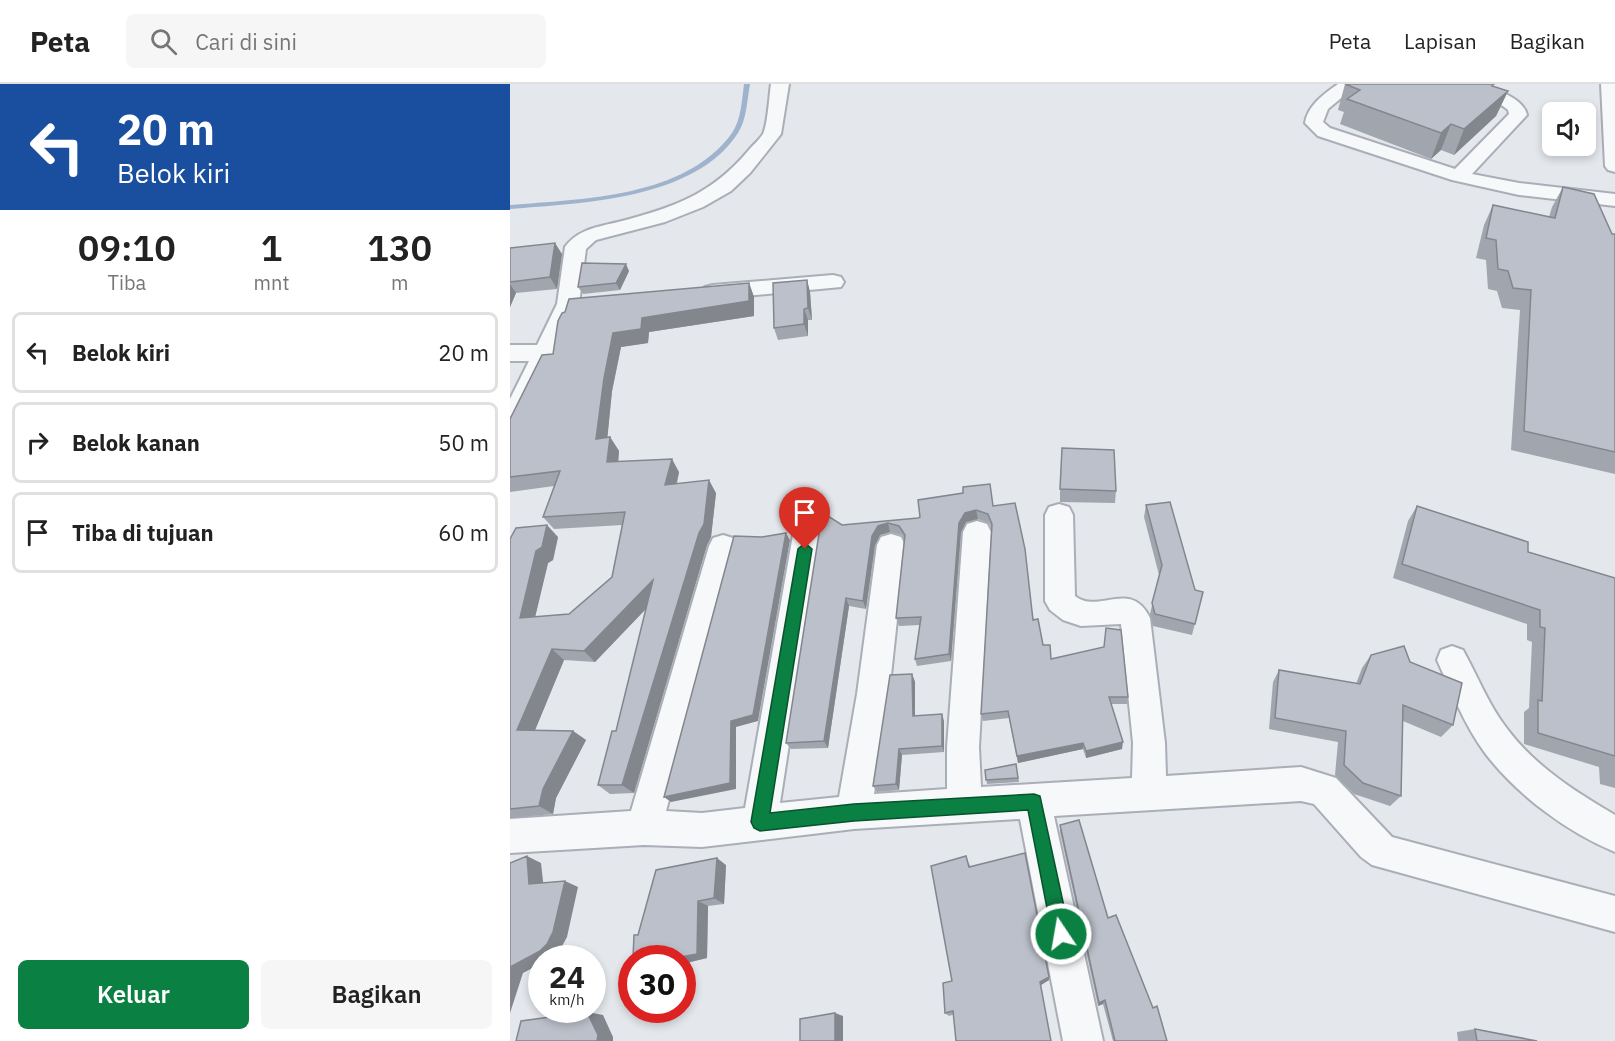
<!DOCTYPE html>
<html lang="id">
<head>
<meta charset="utf-8">
<style>
  body { margin:0; font-family:"IBM Plex Sans",sans-serif; background:#f6f6f6; color:#222; height:100vh; display:flex; flex-direction:column; font-size:22px; white-space:nowrap }
  * { box-sizing:border-box; margin:0 }
  p { font-size:20px; color:#767676 }
  .icon { flex:none; width:33px; height:33px; fill:none; stroke:currentColor; stroke-width:2; stroke-linecap:round; stroke-linejoin:round }
  .map { position:relative; flex:1; overflow:hidden }
  .details { display:flex; flex-direction:column; background:#fff; width:510px }
  .details>* { flex:none }
  .hud { background:#1a4fa0; color:#fff; overflow:hidden }
  .buttons { position:absolute; left:1032px; top:18px; display:grid; gap:12px }
  .buttons a { display:grid; place-items:center; width:54px; height:54px; border-radius:9px; background:#fff; box-shadow:0 3px 9px #0003; font-size:30px }
  .speed { position:absolute; left:18px; top:861px; display:flex; gap:12px; font-size:30px; font-weight:700; text-align:center }
  .speed>* { display:grid; place-content:center; width:78px; height:78px; border-radius:50%; background:#fff; box-shadow:0 3px 9px #0003; line-height:1 }
  .speed small { font-size:15px; font-weight:400 }
  .speed .limit { border:9px solid #d22; background:#fff; color:#111 }
  .pin { position:absolute; display:grid; place-items:center; width:51px; height:51px; color:#fff; margin:-62px -26px; border-radius:50% 50% 50% 0; rotate:-45deg; box-shadow:0 0 6px #0007 }
  .pin .icon { rotate:45deg }
  .me { position:absolute; width:66px; margin:-33px; rotate:348deg; stroke-linejoin:round; filter:drop-shadow(0 0 4px #0008) }
  .turn { display:flex; align-items:center; gap:21px; height:126px; padding:0 18px; font-size:27px }
  .turn .icon { width:78px; height:78px; stroke-width:2.5 }
  .turn b { display:block; font-size:42px; line-height:51px }
  .eta { display:flex; justify-content:space-evenly; align-items:center; height:102px; text-align:center }
  .eta b { font-size:36px; font-weight:600; line-height:42px }
  .primary-button { display:flex; gap:12px; margin-top:auto; padding:12px 18px }
  .primary-button a { flex:1; height:69px; border-radius:9px; background:#0b8043; color:#fff; font-size:24px; font-weight:600; line-height:69px; text-align:center }
  .primary-button a+a { background:#f6f6f6; color:#222 }
  ul { padding:0; list-style:none }
  li { display:flex; align-items:center; gap:18px; height:81px; margin:0 12px 9px; padding:0 6px; border:3px solid #e0e0e0; border-radius:9px }
  li div { flex:1 }
  li b { display:block; font-size:22px }
  li em { font-style:normal }
  header { display:flex; align-items:center; gap:36px; box-sizing:border-box; height:84px; padding:0 30px; background:#fff; border-bottom:2px solid #e0e0e0 }
  header strong { font-size:28px }
  nav { display:flex; gap:33px; margin-inline-start:auto; font-size:21px }
  .search { width:420px; height:54px; background:#f6f6f6; display:flex; align-items:center; gap:15px; box-sizing:border-box; padding:0 21px; border-radius:9px; color:#767676; font-size:22px }
  main { display:flex; flex:1; min-height:0 }
  .map>svg:first-child { display:block }
</style>
</head>
<body>
<header>
<strong>Peta</strong>
<div class="search"><svg class="icon" aria-label="search" viewBox="0 0 24 24"><circle cx="10" cy="10" r="6"/><path d="M15 15l6 6"/></svg>Cari di sini</div>
<nav><a>Peta</a><a>Lapisan</a><a>Bagikan</a></nav>
</header>
<main>
<section class="details">
<div class="hud">
<div class="turn"><svg class="icon" aria-label="left" viewBox="0 0 24 24"><path d="M17 20v-9H6M10 6l-5 5 5 5"/></svg><div><b>20 m</b>Belok kiri</div></div>
</div>
<div class="eta">
<div><b>09:10</b><p>Tiba</p></div>
<div><b>1</b><p>mnt</p></div>
<div><b>130</b><p>m</p></div>
</div>
<ul>
<li><svg class="icon" aria-label="left" viewBox="0 0 24 24"><path d="M17 20v-9H6M10 6l-5 5 5 5"/></svg><div><b>Belok kiri</b></div><em>20 m</em></li>
<li><svg class="icon" aria-label="right" viewBox="0 0 24 24"><path d="M7 20v-9h11M14 6l5 5-5 5"/></svg><div><b>Belok kanan</b></div><em>50 m</em></li>
<li><svg class="icon" aria-label="arrive" viewBox="0 0 24 24"><path d="M6 21V4h12l-3 4 3 4H6"/></svg><div><b>Tiba di tujuan</b></div><em>60 m</em></li>
</ul>
<div class="primary-button"><a>Keluar</a><a>Bagikan</a></div>
</section>
<div class="map">
<svg width="1105" height="957" viewBox="0 0 1105 957">
  <rect width="100%" height="100%" fill="#e4e7ec"/>
  <g fill="none" stroke-linecap="round" stroke-linejoin="round">
    <!-- stream -->
    <path fill="#9fb4cc" fill-rule="evenodd" d="M 234,0 L 240,0 C 237,16 237,35 228,49 C 185,116 71,119 0,125 L 0,121 C 72,115 175,114 222,49 C 231,36 232,16 234,0 Z"/>
    <defs>
      <path id="minor" d="M 261,0 L 279,0 L 271,50 L 240,89 L 221,107 L 193,123 L 155,138 L 86,156 L 76,165 L 69,220 L 13,340 L 9,347 L 0,349 L 0,315 L 19,277 L 0,277 L 0,261 L 27,261 L 47,220 L 55,163 C 68,145 88,143 108,138 C 162,124 201,111 238,67 C 242,62 249,56 253,50 C 258,39 259,13 261,0 Z
        M 828,0 L 848,0 L 818,25 L 813,38 L 820,44 L 945,85 L 999,30 L 998,26 L 993,22 L 944,4 L 941,0 C 949,0 958,0 966,0 C 982,3 1014,14 1017,31 L 962,90 L 1009,99 L 1105,110 L 1105,122 L 1009,111 L 942,96 L 808,52 L 795,39 C 798,21 814,10 828,0 Z
        M 1091,0 L 1105,0 L 1105,88 L 1098,86 L 1095,82 Z
        M 323,191 L 331,193 L 334,198 L 331,203 L 203,215 L 195,213 L 192,208 L 195,203 L 203,201 Z
        M 549,420 L 559,423 L 563,431 L 565,512 C 588,531 621,494 640,534 L 655,659 L 656,692 L 791,683 L 826,694 L 882,753 L 1105,812 L 1105,848 L 862,781 L 851,773 L 804,720 L 791,717 L 544,732 L 593,957 L 553,957 L 510,735 L 344,745 L 192,763 L 134,761 L 0,769 L 0,735 L 121,727 L 199,462 L 203,454 L 213,451 L 223,454 L 227,462 L 156,727 L 192,729 L 235,724 L 284,445 L 288,437 L 298,434 L 308,437 L 312,445 L 270,719 L 329,713 L 347,610 L 367,461 L 371,453 L 381,450 L 391,453 L 395,461 L 379,610 L 364,710 L 437,705 L 437,663 L 453,448 L 457,440 L 467,437 L 477,440 L 481,448 L 469,663 L 471,703 L 622,694 L 623,659 L 611,540 L 571,542 L 553,536 L 540,526 L 535,517 L 535,431 L 539,423 Z
        M 942,562 L 953,566 C 968,593 979,622 998,646 C 1026,683 1066,708 1105,731 L 1105,768 C 1057,748 1007,711 975,669 C 955,642 941,607 927,576 L 931,566 Z"/>
    </defs>
    <!-- minor casing -->
    <use href="#minor" stroke="#a9aeb7" stroke-width="4"/>
    <!-- minor -->
    <use href="#minor" fill="#f7f8fa" fill-rule="evenodd"/>
  </g>
  <!-- wall -->
  <path fill="#a1a5ae" d="M 835,0 L 987,3 L 998,7 L 986,32 L 944,71 L 931,66 L 921,75 L 830,40 L 834,28 L 828,26 Z
    M 1053,103 L 1102,150 L 1105,150 L 1105,390 L 1001,366 L 1010,226 L 992,224 L 987,207 L 978,205 L 976,176 L 966,174 L 974,141 L 983,121 L 1039,133 L 1042,123 Z
    M 0,164 L 52,170 L 47,205 L 6,209 L 0,223 Z
    M 119,187 L 110,206 L 73,210 L 68,203 Z
    M 297,196 L 300,208 L 302,236 L 298,236 L 298,252 L 268,256 L 264,244 Z
    M 239,199 L 244,213 L 244,232 L 139,248 L 138,259 L 111,263 L 102,307 L 97,354 L 100,353 L 109,367 L 108,378 L 169,388 L 167,400 L 206,409 L 201,453 L 197,461 L 124,709 L 100,710 L 88,701 L 106,647 L 136,525 L 85,578 L 54,576 L 25,646 L 63,647 L 76,656 L 46,714 L 43,730 L 0,734 L 0,455 L 48,453 L 43,476 L 38,479 L 25,533 L 59,530 L 102,493 L 112,441 L 44,445 L 33,433 L 44,402 L 0,408 L 0,335 L 43,270 Z
    M 550,405 L 606,407 L 605,419 L 550,418 Z
    M 636,421 L 685,506 L 693,508 L 682,551 L 643,542 L 640,530 L 649,491 L 634,433 Z
    M 483,422 L 533,561 L 541,575 L 618,613 L 617,620 L 601,620 L 612,665 L 576,674 L 573,665 L 508,679 L 499,634 L 473,637 L 471,630 L 482,445 L 479,439 L 468,435 L 456,438 L 451,448 L 441,577 L 407,582 L 405,575 L 410,541 L 389,542 L 386,534 L 394,455 L 392,451 L 380,448 L 370,451 L 365,461 L 356,525 L 339,522 L 318,664 L 281,665 L 276,659 L 332,441 L 408,434 Z
    M 907,422 L 1018,468 L 1105,494 L 1105,704 L 1090,700 L 1089,683 L 1014,660 L 1014,628 L 1019,624 L 1022,558 L 1017,556 L 1017,540 L 883,494 L 898,437 Z
    M 861,571 L 900,578 L 943,641 L 931,653 L 893,637 L 891,712 L 880,722 L 844,710 L 825,691 L 828,658 L 759,645 L 763,598 L 769,586 L 846,600 L 852,584 Z
    M 402,590 L 405,598 L 405,632 L 434,637 L 434,668 L 392,671 L 389,706 L 367,708 L 363,702 Z
    M 506,680 L 509,698 L 477,700 L 475,686 Z
    M 550,741 L 643,924 L 657,957 L 603,957 L 593,920 L 588,922 L 550,748 Z
    M 459,778 L 460,783 L 539,896 L 531,901 L 439,932 L 435,929 L 442,897 Z
    M 216,781 L 214,820 L 198,822 L 197,874 L 172,880 L 172,874 L 128,851 Z
    M 965,945 L 1027,957 L 948,957 L 947,948 Z"/>
  <!-- shaded-wall -->
  <path fill="#83868d" d="M 998,7 L 986,32 L 944,71 L 954,45 Z
    M 941,40 L 931,66 L 921,75 L 931,49 Z
    M 45,159 L 52,170 L 47,205 L 40,193 Z
    M 116,180 L 119,187 L 110,206 L 106,199 Z
    M 297,196 L 300,208 L 302,236 L 298,224 Z
    M 239,199 L 244,213 L 244,232 L 139,248 L 138,259 L 111,263 L 102,307 L 96,368 L 86,355 L 94,294 L 103,249 L 132,234 Z
    M 0,200 L 6,209 L 0,223 Z
    M 294,225 L 298,236 L 298,252 L 294,240 Z
    M 100,353 L 109,367 L 107,392 L 97,378 Z
    M 162,375 L 169,388 L 163,414 L 155,401 Z
    M 199,396 L 206,409 L 201,453 L 197,461 L 124,709 L 112,701 L 189,449 Z
    M 466,426 L 468,435 L 456,438 L 451,448 L 441,577 L 439,570 L 449,439 L 455,429 Z
    M 378,439 L 380,448 L 370,451 L 365,461 L 356,525 L 353,517 L 362,452 L 368,442 Z
    M 37,441 L 48,453 L 43,476 L 38,479 L 22,546 L 10,534 L 26,467 Z
    M 276,449 L 280,456 L 248,637 L 226,643 L 226,705 L 161,718 L 154,713 L 221,637 Z
    M 143,496 L 152,508 L 85,578 L 74,567 Z
    M 336,514 L 339,522 L 318,664 L 314,657 Z
    M 42,565 L 54,576 L 21,656 L 7,646 Z
    M 402,590 L 405,598 L 405,639 L 403,632 Z
    M 432,630 L 434,637 L 434,668 L 432,662 Z
    M 63,647 L 76,656 L 46,714 L 43,730 L 29,722 L 33,705 Z
    M 613,658 L 612,665 L 576,674 L 576,667 Z
    M 573,659 L 573,665 L 508,679 L 507,672 Z
    M 389,665 L 392,671 L 389,706 L 386,700 Z
    M 17,772 L 31,779 L 34,806 L 19,800 Z
    M 207,774 L 216,781 L 214,820 L 204,814 Z
    M 55,797 L 68,803 L 57,853 L 51,864 L 44,872 L 40,874 L 32,874 L 32,879 L 13,889 L 0,929 L 0,883 Z
    M 188,817 L 198,822 L 197,874 L 172,880 L 172,874 L 165,874 Z
    M 539,893 L 539,896 L 531,901 L 530,898 Z
    M 595,916 L 593,920 L 588,922 L 589,919 Z
    M 77,928 L 93,931 L 103,953 L 103,957 L 87,957 Z
    M 325,929 L 333,932 L 333,957 L 325,957 Z"/>
  <!-- building -->
  <path fill="#bbc0ca" stroke="#83868d" stroke-width="1.5" d="M 835,0 L 984,0 L 982,2 L 998,7 L 954,45 L 941,40 L 931,49 L 837,15 L 850,6 Z
    M 1053,103 L 1084,110 L 1102,150 L 1105,150 L 1105,368 L 1014,347 L 1021,206 L 1003,204 L 998,187 L 988,185 L 986,156 L 976,154 L 983,121 L 1045,134 Z
    M 45,159 L 40,193 L 0,198 L 0,164 Z
    M 72,179 L 116,180 L 106,199 L 68,203 Z
    M 297,196 L 298,224 L 294,225 L 294,240 L 264,244 L 263,199 Z
    M 239,199 L 239,217 L 132,234 L 131,245 L 103,249 L 94,294 L 86,355 L 100,353 L 97,378 L 162,375 L 155,401 L 199,396 L 194,440 L 189,449 L 112,701 L 88,701 L 102,647 L 106,647 L 143,496 L 74,567 L 42,565 L 7,646 L 63,647 L 33,705 L 29,722 L 0,725 L 0,455 L 6,444 L 37,441 L 32,463 L 26,467 L 10,534 L 59,530 L 102,493 L 115,428 L 33,433 L 50,387 L 0,393 L 0,335 L 32,271 L 43,270 L 48,237 L 52,229 L 55,228 L 59,215 Z
    M 552,364 L 604,366 L 606,407 L 550,405 Z
    M 480,400 L 483,422 L 505,419 L 515,465 L 523,536 L 528,535 L 533,561 L 540,561 L 541,575 L 594,563 L 596,544 L 611,546 L 618,613 L 599,613 L 613,658 L 576,667 L 573,659 L 507,672 L 498,627 L 471,630 L 482,440 L 478,430 L 466,426 L 455,429 L 449,439 L 439,570 L 405,575 L 411,533 L 386,534 L 395,451 L 389,442 L 378,439 L 368,442 L 362,452 L 353,517 L 336,514 L 314,657 L 276,659 L 311,437 L 309,433 L 318,432 L 332,441 L 408,434 L 410,433 L 408,416 L 453,409 L 453,403 Z
    M 660,418 L 685,506 L 693,508 L 685,540 L 645,530 L 642,519 L 652,481 L 636,421 Z
    M 907,422 L 1018,458 L 1018,468 L 1105,494 L 1105,672 L 1028,649 L 1028,616 L 1032,617 L 1035,544 L 1030,543 L 1030,526 L 892,480 Z
    M 276,449 L 243,631 L 221,637 L 220,699 L 154,713 L 224,452 L 252,453 Z
    M 894,562 L 900,578 L 952,599 L 943,641 L 893,621 L 891,712 L 853,699 L 834,681 L 836,647 L 765,634 L 769,586 L 850,600 L 861,571 Z
    M 402,590 L 403,632 L 432,630 L 432,662 L 389,665 L 386,700 L 363,702 L 380,591 Z
    M 506,680 L 508,694 L 476,696 L 475,686 Z
    M 569,736 L 598,834 L 606,831 L 643,924 L 647,922 L 657,957 L 605,957 L 595,916 L 589,919 L 550,741 Z
    M 515,769 L 539,893 L 530,898 L 541,957 L 446,957 L 443,927 L 435,929 L 433,899 L 442,897 L 421,782 L 456,772 L 459,783 Z
    M 17,772 L 19,800 L 55,797 L 43,848 L 37,860 L 30,867 L 0,883 L 0,779 Z
    M 207,774 L 204,814 L 188,817 L 187,870 L 165,874 L 123,874 L 124,851 L 128,851 L 146,786 Z
    M 77,928 L 88,951 L 87,957 L 6,957 L 11,937 Z
    M 325,929 L 325,957 L 290,957 L 290,935 Z
    M 965,945 L 1027,957 L 967,957 Z"/>
  <!-- route -->
  <path fill="#0b8043" stroke="#07532c" stroke-width="1.5" d="M 295,459 L 302,465 L 260,729 L 344,720 L 524,710 L 530,712 L 560,850 L 558,856 L 551,859 L 545,856 L 542,850 L 518,726 L 344,737 L 250,747 L 244,744 L 241,738 L 288,465 Z"/>
</svg>
<div class="buttons">
<a><svg class="icon" aria-label="sound" viewBox="0 0 24 24"><path d="M4 9h4l5-4v14l-5-4H4zM17 9q2 3 0 6"/></svg></a>
</div>
<div class="speed"><div>24<small>km/h</small></div><div class="limit">30</div></div>
<div class="pin" style="left:295px;top:465px;background:#d93025"><svg class="icon" aria-label="arrive" viewBox="0 0 24 24"><path d="M6 21V4h12l-3 4 3 4H6"/></svg></div>
<svg class="me" style="left:551px;top:850px" viewBox="-20 -20 40 40"><circle r="17" fill="#0b8043" stroke="#fff" stroke-width="3"/><path d="M0-11L8 9 0 5-8 9z" fill="#fff"/></svg>
</div>
</main>
</body>
</html>
